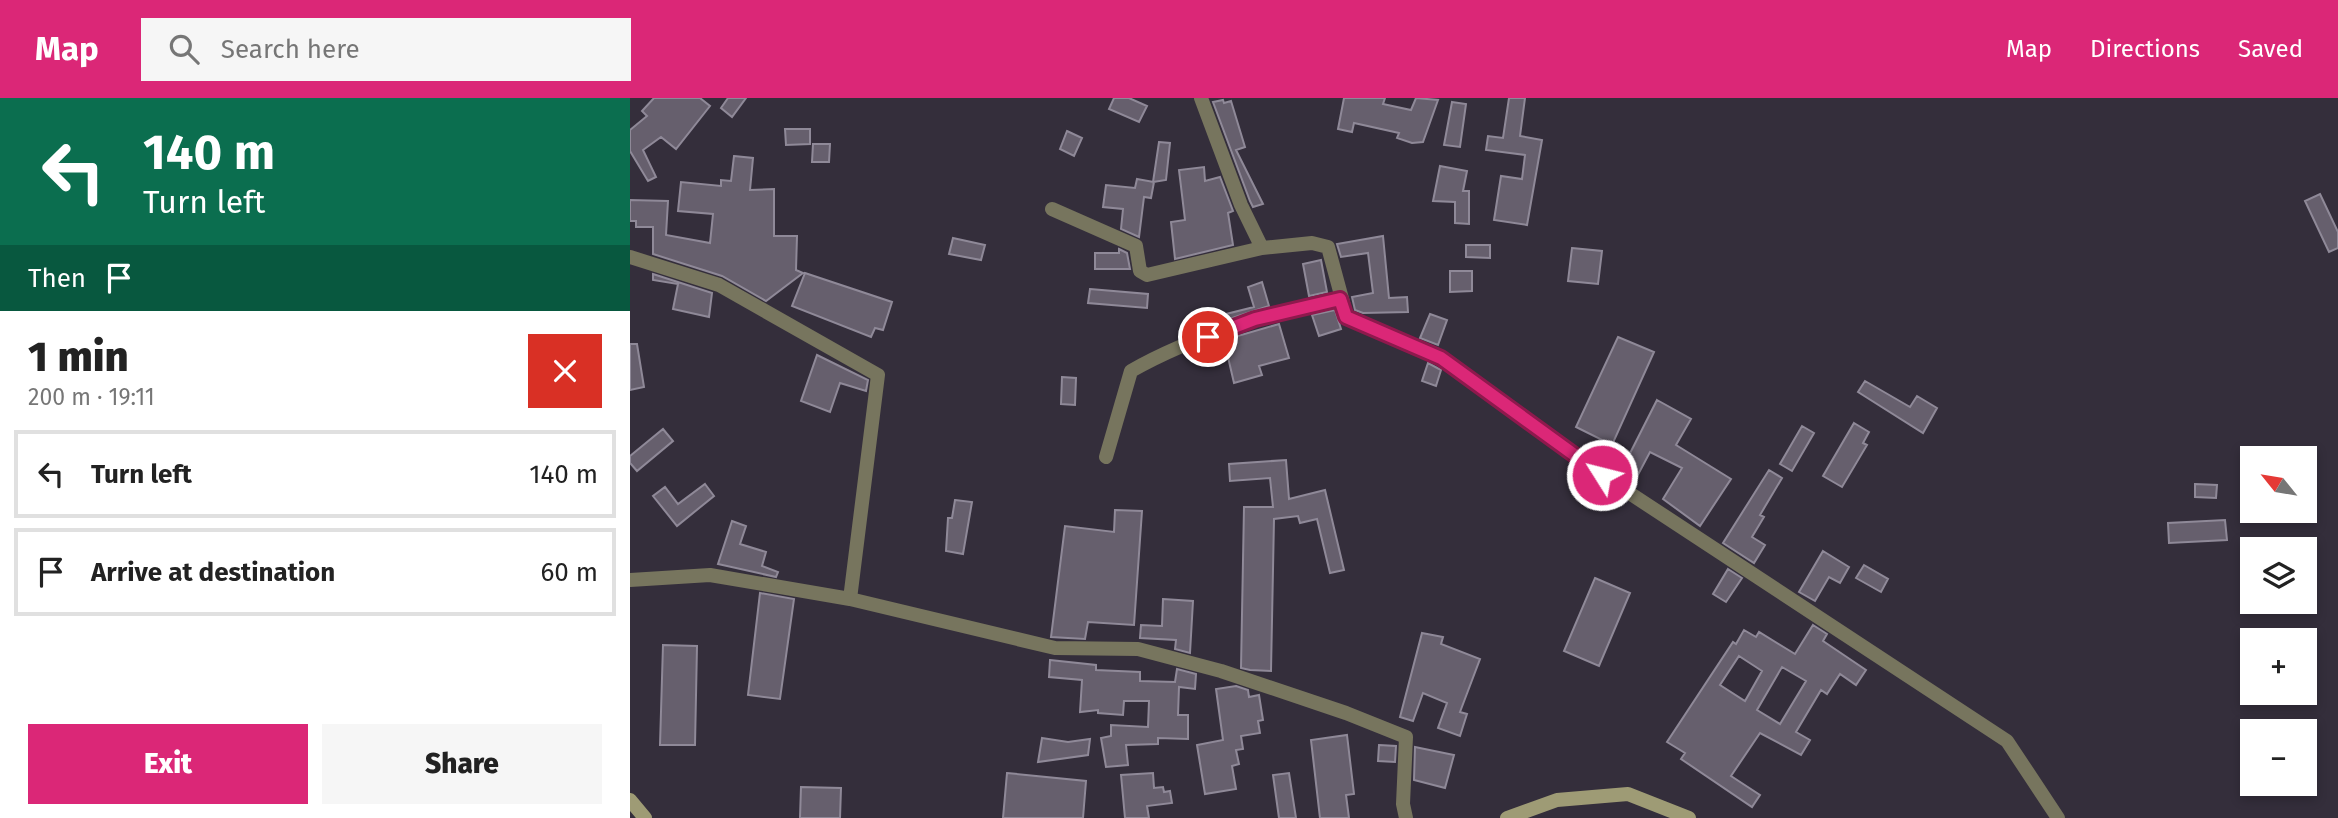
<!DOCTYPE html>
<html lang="en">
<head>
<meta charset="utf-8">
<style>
  body { margin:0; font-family:"Fira Sans",sans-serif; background:#f6f6f6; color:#222; height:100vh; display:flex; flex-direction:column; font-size:26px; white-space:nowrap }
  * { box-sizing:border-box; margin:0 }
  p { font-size:23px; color:#767676 }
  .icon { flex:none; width:38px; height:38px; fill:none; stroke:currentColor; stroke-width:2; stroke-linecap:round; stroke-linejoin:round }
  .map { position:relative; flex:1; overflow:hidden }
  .panel { display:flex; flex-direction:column; background:#fff; width:630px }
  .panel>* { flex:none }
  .top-card { background:#0b6e4f; color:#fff; overflow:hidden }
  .needle { width:46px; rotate:300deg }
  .controls { position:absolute; left:1610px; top:348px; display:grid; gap:14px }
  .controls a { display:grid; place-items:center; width:77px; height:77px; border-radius:0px; background:#fff; box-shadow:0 4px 10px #0003; font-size:35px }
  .pin { position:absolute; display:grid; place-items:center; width:60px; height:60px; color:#fff; margin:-30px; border:4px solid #fff; border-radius:50%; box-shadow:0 2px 7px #0007 }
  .me { position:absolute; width:77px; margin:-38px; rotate:306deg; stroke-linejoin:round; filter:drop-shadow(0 0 5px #0008) }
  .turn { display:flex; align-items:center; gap:24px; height:147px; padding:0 28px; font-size:32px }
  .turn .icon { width:91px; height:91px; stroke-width:2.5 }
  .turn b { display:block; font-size:49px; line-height:60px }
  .then { display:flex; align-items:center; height:66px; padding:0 28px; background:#0003; gap:14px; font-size:26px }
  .round { display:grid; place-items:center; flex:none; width:74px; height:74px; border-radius:0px; background:#f6f6f6 }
  .headline { display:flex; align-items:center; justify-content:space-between; height:119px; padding:0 28px }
  h1 { font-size:42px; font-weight:800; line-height:52px }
  .button { display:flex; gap:14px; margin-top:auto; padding:14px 28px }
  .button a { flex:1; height:80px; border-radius:0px; background:#db2777; color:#fff; font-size:28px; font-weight:800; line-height:80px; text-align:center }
  .button a+a { background:#f6f6f6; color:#222 }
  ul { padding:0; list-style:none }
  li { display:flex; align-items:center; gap:21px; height:88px; margin:0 14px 10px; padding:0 14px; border:4px solid #e0e0e0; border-radius:0px }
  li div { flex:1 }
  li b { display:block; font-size:26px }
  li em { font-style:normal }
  header { display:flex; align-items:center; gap:42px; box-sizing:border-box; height:98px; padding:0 35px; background:#db2777; color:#fff }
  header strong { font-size:33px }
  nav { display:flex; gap:38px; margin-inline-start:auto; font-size:24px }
  .search { width:490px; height:63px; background:#f6f6f6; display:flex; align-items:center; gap:18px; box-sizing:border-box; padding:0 24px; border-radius:0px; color:#767676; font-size:26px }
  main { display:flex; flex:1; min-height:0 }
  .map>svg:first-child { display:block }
</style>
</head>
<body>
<header>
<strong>Map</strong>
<div class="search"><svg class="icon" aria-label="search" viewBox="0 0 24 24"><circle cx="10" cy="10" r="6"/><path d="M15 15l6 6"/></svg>Search here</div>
<nav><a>Map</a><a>Directions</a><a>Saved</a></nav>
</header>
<main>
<section class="panel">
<div class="top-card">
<div class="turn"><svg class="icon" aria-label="left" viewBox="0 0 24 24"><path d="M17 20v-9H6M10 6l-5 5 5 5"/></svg><div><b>140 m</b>Turn left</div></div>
<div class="then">Then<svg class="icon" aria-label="arrive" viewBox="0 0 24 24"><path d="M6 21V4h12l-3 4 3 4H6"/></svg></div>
</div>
<div class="headline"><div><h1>1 min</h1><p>200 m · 19:11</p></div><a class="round" style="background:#d93025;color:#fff"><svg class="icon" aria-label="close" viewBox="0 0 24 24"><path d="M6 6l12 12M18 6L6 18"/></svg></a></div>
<ul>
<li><svg class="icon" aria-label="left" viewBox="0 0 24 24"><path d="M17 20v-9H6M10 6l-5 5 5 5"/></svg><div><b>Turn left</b></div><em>140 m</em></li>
<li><svg class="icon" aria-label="arrive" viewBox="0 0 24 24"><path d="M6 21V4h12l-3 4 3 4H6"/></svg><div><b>Arrive at destination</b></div><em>60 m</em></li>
</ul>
<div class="button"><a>Exit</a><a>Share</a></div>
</section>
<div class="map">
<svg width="1708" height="720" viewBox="0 0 1708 720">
  <rect width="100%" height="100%" fill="#342e3b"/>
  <!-- building -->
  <path fill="#665f6d" stroke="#8f8998" stroke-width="2" fill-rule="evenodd" d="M 24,0 L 70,0 L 80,8 L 46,51 L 31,39 L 13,52 L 26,79 L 18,83 L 0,53 L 0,32 L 17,18 L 12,13 Z
    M 98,0 L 116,0 L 102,19 L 91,10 Z
    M 484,0 L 499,0 L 517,8 L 509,24 L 479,11 Z
    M 714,0 L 755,0 L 753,6 L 781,12 L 786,0 L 808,2 L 793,44 L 782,45 L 767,40 L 769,35 L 724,25 L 722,34 L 708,31 Z
    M 879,0 L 895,0 L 890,38 L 912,42 L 897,127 L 864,122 L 871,78 L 892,81 L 895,57 L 856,52 L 858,38 L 873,40 Z
    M 593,2 L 594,5 L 601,3 L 615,49 L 606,52 L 633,106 L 623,109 L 620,103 L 583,4 Z
    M 822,4 L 836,6 L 830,49 L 814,47 Z
    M 155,31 L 180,31 L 180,46 L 156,47 Z
    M 437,33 L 452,40 L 444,58 L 430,51 Z
    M 529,44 L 540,45 L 536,82 L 523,84 Z
    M 183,46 L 200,46 L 199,64 L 182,64 Z
    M 104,58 L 123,60 L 120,92 L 144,91 L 144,138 L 167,138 L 166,172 L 173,175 L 136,203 L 92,178 L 23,156 L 23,129 L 6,129 L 6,123 L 0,123 L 0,102 L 38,103 L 36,137 L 80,145 L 83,116 L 48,113 L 51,84 L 91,88 L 91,82 L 101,83 Z
    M 810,68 L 837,73 L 833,93 L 839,93 L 839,126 L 825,125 L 825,104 L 803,103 Z
    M 574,69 L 575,83 L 590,79 L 603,113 L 598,115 L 603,147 L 545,161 L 541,124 L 555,122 L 549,72 Z
    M 507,81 L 524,84 L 521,100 L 514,99 L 509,139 L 491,131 L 493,111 L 473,109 L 476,87 L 505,90 Z
    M 1690,96 L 1708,134 L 1708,150 L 1699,154 L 1675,103 Z
    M 753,138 L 759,200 L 777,199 L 778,214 L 733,215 L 725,212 L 722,199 L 743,195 L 738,155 L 711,159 L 707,146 Z
    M 323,140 L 355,147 L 351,162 L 319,156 Z
    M 836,147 L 860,147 L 860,160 L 836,159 Z
    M 942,150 L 972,153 L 968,186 L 938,183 Z
    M 489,151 L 497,155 L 500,171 L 465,171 L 465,155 L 489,155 Z
    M 691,162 L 697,194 L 679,198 L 673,166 Z
    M 820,173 L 842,173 L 842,193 L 820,194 Z
    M 175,175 L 262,204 L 253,232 L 245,230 L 241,239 L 162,208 Z
    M 23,176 L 82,195 L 79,219 L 43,211 L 48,186 L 23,182 Z
    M 632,184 L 639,208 L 590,224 L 588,218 L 624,209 L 618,189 Z
    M 460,191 L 518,196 L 517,210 L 458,205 Z
    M 705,212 L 711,231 L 689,238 L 682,217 Z
    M 800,216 L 817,222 L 808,247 L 790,240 Z
    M 649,226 L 659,260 L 629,268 L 632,277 L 604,285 L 594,242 Z
    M 988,239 L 1024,254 L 982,347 L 946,329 Z
    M 0,246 L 7,246 L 14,289 L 0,292 Z
    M 187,257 L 238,282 L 236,293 L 210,285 L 200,314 L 171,303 Z
    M 798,265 L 811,272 L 806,288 L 792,283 Z
    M 432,279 L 446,280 L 445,307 L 431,306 Z
    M 1235,283 L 1280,309 L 1287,298 L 1307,310 L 1293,335 L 1228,294 Z
    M 1027,302 L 1061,321 L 1046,347 L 1101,381 L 1070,428 L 1033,401 L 1052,370 L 1020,354 L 1003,386 L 989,377 Z
    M 1224,325 L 1239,334 L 1233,345 L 1237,347 L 1212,389 L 1193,378 Z
    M 1172,328 L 1184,335 L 1162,373 L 1150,366 Z
    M 33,331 L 43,343 L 7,373 L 0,365 L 0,358 Z
    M 656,362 L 659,401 L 695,392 L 714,472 L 700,475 L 687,421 L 670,425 L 668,418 L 644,421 L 641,573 L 620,572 L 611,570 L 614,409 L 643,409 L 640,380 L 600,383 L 599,366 Z
    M 1139,372 L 1152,380 L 1130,417 L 1134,419 L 1122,439 L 1135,447 L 1124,465 L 1093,445 Z
    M 75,386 L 84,398 L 47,428 L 23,398 L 35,389 L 48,406 Z
    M 1565,386 L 1587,387 L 1586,400 L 1565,399 Z
    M 325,402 L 342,404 L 333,456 L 316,453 L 318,420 L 322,420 Z
    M 485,412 L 512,413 L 504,527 L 458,524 L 455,541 L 421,539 L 435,428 L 484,434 Z
    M 1595,422 L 1597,442 L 1539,445 L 1538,425 Z
    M 102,423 L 116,428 L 110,446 L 136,454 L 132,468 L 148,474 L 146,479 L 88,466 Z
    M 1193,453 L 1219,469 L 1210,485 L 1199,479 L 1185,503 L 1169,494 Z
    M 1234,467 L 1258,481 L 1251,494 L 1226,480 Z
    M 1098,471 L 1112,480 L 1096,504 L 1083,496 Z
    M 965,480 L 1000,495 L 969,568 L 934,553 Z
    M 130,495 L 164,501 L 150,601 L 118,597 Z
    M 533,501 L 563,503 L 560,555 L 545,551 L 546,542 L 510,540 L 511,527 L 532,528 Z
    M 1183,527 L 1197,536 L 1193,543 L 1236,572 L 1226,587 L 1210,576 L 1197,596 L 1191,592 L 1166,634 L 1180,642 L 1171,657 L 1130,635 L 1101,678 L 1130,697 L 1122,709 L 1051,661 L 1055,655 L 1037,644 L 1103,544 L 1106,546 L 1114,532 L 1126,539 L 1129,534 L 1165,556 ZM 1109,558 L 1132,573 L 1115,603 L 1090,587 ZM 1152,569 L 1176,583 L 1150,626 L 1127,612 Z
    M 792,535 L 813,539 L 811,546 L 850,561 L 830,614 L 837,616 L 830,638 L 808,630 L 817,605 L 793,595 L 783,623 L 770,619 Z
    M 33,547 L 67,548 L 65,647 L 30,647 Z
    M 420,562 L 466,567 L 466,572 L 510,574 L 510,583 L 545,584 L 547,571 L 566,576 L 565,591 L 549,589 L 548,617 L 558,617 L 558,641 L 528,640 L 528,646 L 496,647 L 498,667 L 476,669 L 471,640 L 481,638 L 481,627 L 518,629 L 519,603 L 494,603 L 493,617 L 468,615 L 468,612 L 450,614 L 452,582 L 419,579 Z
    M 606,588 L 618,592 L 619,599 L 629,597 L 633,622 L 628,623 L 630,635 L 611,638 L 613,651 L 606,652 L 609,666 L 602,668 L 606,691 L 575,696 L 567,647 L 593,642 L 586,591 Z
    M 717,637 L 724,696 L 716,697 L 719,720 L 690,720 L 681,642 Z
    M 412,640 L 438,644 L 460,641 L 458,657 L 408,664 Z
    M 749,647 L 766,648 L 765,664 L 748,663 Z
    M 785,649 L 824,657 L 815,690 L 784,682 Z
    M 377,675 L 456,683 L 453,720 L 373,720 Z
    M 523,675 L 524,690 L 533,689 L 534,694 L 540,693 L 542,705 L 517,708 L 519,720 L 495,720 L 491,677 Z
    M 659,675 L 666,720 L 649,720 L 643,677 Z
    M 171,689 L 211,690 L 210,720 L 170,720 Z"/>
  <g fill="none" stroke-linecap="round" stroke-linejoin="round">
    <!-- street -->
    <path stroke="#77755e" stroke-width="14" d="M 571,0 L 611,107 L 632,150 L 682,145 L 698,149 L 717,219 L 811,260 L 972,377 L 1377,643 L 1428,720
      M 422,111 L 506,148 L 510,173 L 517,177 L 632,150
      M 0,159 L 89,187 L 248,277 L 220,501
      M 476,359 L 501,273 C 566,236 638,217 710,201
      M 0,482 L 80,477 L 220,501 L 425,550 L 508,551 L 591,573 L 716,615 L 776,639 L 773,706 L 776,720"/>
    <!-- secondary -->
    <path stroke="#9e9b75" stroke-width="14" d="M 0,702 L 15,720
      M 877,720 L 927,702 L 998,696 L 1059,720"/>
  </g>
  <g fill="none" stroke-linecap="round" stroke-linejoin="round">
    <defs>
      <path id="route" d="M 578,239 L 625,221 L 710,201 L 716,219 L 811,260 L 972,377"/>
    </defs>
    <!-- route casing -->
    <use href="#route" stroke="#8e194d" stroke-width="18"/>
    <!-- route -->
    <use href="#route" stroke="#db2777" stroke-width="12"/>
  </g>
</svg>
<div class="controls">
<a><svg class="needle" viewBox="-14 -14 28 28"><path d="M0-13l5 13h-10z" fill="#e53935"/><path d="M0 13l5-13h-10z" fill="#767676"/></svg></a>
<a><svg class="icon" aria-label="layers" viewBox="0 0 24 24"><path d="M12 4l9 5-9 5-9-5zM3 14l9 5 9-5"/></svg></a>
<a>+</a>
<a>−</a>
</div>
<div class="pin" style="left:578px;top:239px;background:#d93025"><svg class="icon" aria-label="arrive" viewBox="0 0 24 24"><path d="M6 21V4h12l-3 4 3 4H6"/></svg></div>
<svg class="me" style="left:972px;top:377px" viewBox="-20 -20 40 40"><circle r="17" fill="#db2777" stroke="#fff" stroke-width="3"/><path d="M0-11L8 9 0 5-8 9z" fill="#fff"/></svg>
</div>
</main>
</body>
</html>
